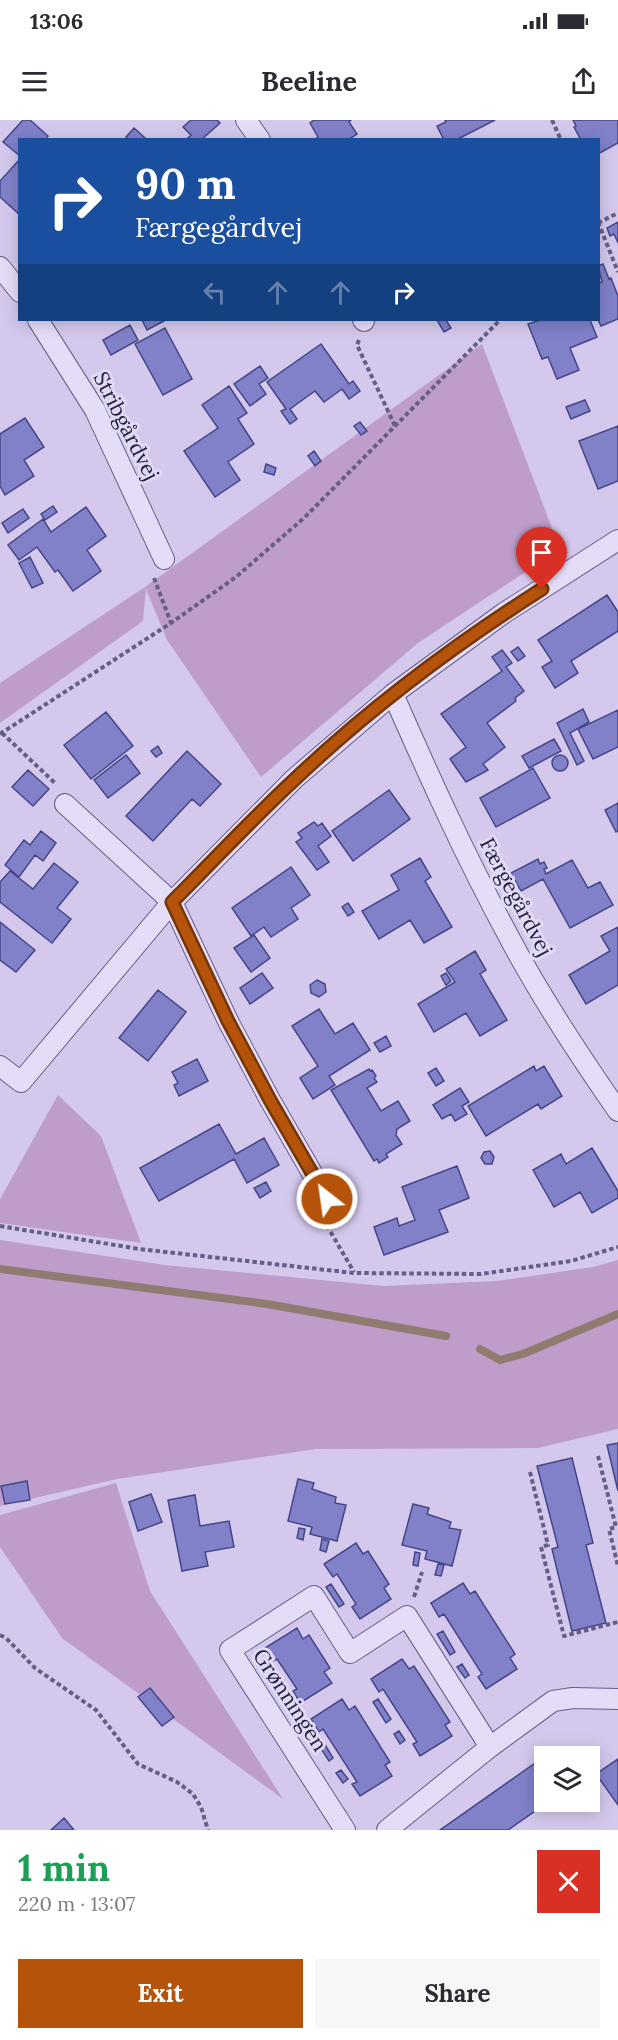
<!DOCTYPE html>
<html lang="en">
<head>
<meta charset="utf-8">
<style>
  body { margin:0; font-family:Lora,serif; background:#f7f7f7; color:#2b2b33; height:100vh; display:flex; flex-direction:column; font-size:22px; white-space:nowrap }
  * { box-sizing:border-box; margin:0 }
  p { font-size:20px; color:#7c7c81 }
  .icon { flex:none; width:33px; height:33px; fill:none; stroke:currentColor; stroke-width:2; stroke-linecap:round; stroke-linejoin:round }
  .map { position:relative; height:1710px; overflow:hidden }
  .panel { display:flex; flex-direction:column; background:#fff; flex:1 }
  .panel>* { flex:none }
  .top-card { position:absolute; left:18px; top:18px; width:582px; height:183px; border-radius:0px; box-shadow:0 3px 15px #0003; background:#1a4fa0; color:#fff; overflow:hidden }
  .tools { position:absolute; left:534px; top:1626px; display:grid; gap:12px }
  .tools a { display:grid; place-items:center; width:66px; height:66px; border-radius:0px; background:#fff; box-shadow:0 3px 15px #0003; font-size:30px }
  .pin { position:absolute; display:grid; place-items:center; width:51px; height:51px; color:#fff; margin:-62px -26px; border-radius:50% 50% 50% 0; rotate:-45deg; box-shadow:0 0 6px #0007 }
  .pin .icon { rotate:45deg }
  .me { position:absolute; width:66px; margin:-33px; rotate:330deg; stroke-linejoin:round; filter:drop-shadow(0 0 4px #0008) }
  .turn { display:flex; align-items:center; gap:21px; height:126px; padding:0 18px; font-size:27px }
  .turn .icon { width:78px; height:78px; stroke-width:2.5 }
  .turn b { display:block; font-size:42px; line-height:51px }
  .lanes { display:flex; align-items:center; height:57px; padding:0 18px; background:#0003; justify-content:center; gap:30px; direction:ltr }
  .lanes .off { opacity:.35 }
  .round { display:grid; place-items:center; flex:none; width:63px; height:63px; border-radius:0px; background:#f7f7f7 }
  .summary { display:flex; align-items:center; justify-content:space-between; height:102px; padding:0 18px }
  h1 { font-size:36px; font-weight:700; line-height:45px; color:#1e9e55 }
  .button { display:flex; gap:12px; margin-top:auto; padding:12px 18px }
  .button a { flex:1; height:69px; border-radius:0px; background:#b45309; color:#fff; font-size:24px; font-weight:700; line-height:69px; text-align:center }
  .button a+a { background:#f7f7f7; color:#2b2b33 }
  .status { display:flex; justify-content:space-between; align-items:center; height:42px; padding:0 30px; background:#fff; direction:ltr }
  .status svg { height:16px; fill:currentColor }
  header { display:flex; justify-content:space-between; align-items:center; height:78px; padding:0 18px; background:#fff; font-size:27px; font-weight:700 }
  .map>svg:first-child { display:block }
</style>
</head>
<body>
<div class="status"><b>13:06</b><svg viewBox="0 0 49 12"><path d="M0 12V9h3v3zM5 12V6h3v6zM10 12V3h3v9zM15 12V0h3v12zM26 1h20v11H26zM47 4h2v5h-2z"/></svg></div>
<header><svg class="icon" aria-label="menu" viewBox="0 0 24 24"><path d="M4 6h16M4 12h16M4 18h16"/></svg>Beeline<svg class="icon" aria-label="share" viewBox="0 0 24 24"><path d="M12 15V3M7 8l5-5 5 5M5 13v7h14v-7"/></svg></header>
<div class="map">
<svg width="618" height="1710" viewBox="0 0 618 1710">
  <rect width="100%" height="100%" fill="#d4c9ed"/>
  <!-- green -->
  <path fill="#be9dcb" d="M 482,224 L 560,429 L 418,523 L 261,657 L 167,520 L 146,469 L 143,501 L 0,603 L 0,563 L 145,467 Z
    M 58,975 L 101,1016 L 141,1123 L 0,1103 L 0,1079 Z
    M 0,1120 L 165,1145 L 383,1166 L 497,1161 L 593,1147 L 618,1140 L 618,1309 L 538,1328 L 316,1329 L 117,1359 L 0,1386 Z
    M 116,1363 L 150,1471 L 283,1679 L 62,1518 L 0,1427 L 0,1395 Z"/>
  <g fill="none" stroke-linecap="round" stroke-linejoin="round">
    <!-- stream -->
    <path stroke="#907b70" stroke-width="8" d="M 0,1149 L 267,1184 L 446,1216
      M 480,1229 L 500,1240 L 523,1234 L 618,1194"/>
  </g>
  <!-- building -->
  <path fill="#8181ca" stroke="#454688" stroke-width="1.5" d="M 23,0 L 30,0 L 48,16 L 45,20 L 20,20 L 20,36 L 3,22 Z
    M 191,0 L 217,0 L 220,3 L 201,20 L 186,20 L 191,15 L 183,7 Z
    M 314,0 L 351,0 L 349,2 L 357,14 L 348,20 L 314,20 L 318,17 L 310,3 Z
    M 445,0 L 495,0 L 456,20 L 444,20 L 437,6 L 446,2 Z
    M 573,0 L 618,0 L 618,23 L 598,34 L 598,20 L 581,20 L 574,7 L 576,6 Z
    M 134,8 L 145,18 L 144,20 L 130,20 L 126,17 Z
    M 20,39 L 20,95 L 0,77 L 0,61 Z
    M 618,102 L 618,123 L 614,114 L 610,116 L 607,108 Z
    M 603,144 L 609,159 L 611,158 L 618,176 L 618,199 L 601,206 L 598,200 L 598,163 L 602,162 L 598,146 Z
    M 142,200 L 164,200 L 164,201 L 147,210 Z
    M 437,200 L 446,200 L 451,208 L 444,212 Z
    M 540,200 L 590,200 L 597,217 L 570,228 L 579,250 L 557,259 L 548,237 L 542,239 L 528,204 Z
    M 130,205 L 138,220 L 111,235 L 103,220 Z
    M 165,208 L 192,259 L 163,275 L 135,224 Z
    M 321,224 L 349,264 L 353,261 L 360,271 L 349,279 L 342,269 L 324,282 L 315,271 L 290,289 L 297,299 L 290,304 L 281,291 L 286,289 L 267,262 Z
    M 260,246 L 268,258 L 259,264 L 266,274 L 250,286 L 234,264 Z
    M 229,266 L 247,293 L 238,299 L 254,324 L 228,342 L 240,360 L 215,377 L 184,331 L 218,308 L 202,285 Z
    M 585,280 L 590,291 L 571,299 L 566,287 Z
    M 25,298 L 44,327 L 24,340 L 34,356 L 5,375 L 0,366 L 0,314 Z
    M 360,302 L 367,311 L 361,315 L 354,306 Z
    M 618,306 L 618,361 L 598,369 L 579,321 Z
    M 314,331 L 321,341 L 315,346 L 308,336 Z
    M 266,344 L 276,348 L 274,355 L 264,352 Z
    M 53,386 L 57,392 L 45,400 L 41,394 Z
    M 86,387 L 106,416 L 87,430 L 101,451 L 73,471 L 58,450 L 55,452 L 37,427 L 19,440 L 8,425 L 43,399 L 51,412 Z
    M 23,389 L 29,398 L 8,413 L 2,403 Z
    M 30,437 L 43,463 L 32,468 L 19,443 Z
    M 607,475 L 618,492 L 618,511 L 571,541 L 578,553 L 555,568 L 542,547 L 552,541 L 538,520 Z
    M 518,527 L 525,536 L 518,541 L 511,532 Z
    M 502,530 L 512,543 L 506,547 L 524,571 L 515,578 L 516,581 L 487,603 L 505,627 L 483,644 L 488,650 L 466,662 L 450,639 L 466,627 L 441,594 L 502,551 L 492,537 Z
    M 583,589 L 589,602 L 570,613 L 584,641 L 577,645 L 557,603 Z
    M 618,590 L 618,627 L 593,639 L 578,609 Z
    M 106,592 L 133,626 L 91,659 L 64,625 Z
    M 554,619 L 561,631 L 529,648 L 522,636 Z
    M 158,626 L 162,633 L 156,637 L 151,631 Z
    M 187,631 L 221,664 L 200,686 L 192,679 L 153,721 L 126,696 Z
    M552 643a8 8 0 1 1 16 0a8 8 0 1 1-16 0Z
    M 126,635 L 140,653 L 108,678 L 94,660 Z
    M 533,648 L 550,678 L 496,707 L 480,678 Z
    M 28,650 L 49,669 L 33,686 L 12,667 Z
    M 389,670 L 410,699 L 353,741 L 332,711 Z
    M 618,683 L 618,711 L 616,712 L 605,690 Z
    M 314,702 L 318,706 L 322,703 L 331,716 L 318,726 L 329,742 L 317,750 L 296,722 L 302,718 L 298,713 Z
    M 41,711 L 56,723 L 43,741 L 35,735 L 19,757 L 5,745 L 24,720 L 30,725 Z
    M 420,738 L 431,757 L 425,761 L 452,807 L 424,823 L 410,800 L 379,819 L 362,791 L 399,770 L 391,755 Z
    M 538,739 L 540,744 L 544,742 L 547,748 L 544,749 L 546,754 L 572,740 L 588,768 L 600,762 L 613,785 L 570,808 L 543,759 L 521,771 L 511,753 Z
    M 54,743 L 78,762 L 57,788 L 71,799 L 52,823 L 0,782 L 0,762 L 10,751 L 33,769 Z
    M 291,747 L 310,775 L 291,788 L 298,799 L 271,817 L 264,807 L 251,816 L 232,788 Z
    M 348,783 L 354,792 L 348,796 L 342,787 Z
    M 0,802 L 35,830 L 16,852 L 0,840 Z
    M 618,807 L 618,865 L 586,884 L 569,855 L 610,831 L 601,816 Z
    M 254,815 L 270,838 L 251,852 L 234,828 Z
    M 475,831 L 486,850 L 480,854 L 507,900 L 480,916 L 466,893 L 434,912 L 418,884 L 455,862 L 446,849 Z
    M 262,853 L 273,868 L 250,884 L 240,868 Z
    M 446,853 L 451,861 L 446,865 L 441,856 Z
    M 317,860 L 325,864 L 326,872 L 319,877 L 311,873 L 310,865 Z
    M 158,870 L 186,892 L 148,941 L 119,918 Z
    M 319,889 L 335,914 L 353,903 L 370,930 L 329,956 L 335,965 L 313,979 L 300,958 L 318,946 L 292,906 Z
    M 386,916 L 391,926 L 380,932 L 374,923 Z
    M 197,939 L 208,961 L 179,976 L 174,965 L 178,963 L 172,952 Z
    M 534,946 L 536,951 L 544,946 L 562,976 L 541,989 L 538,984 L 486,1016 L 468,986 Z
    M 436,948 L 444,961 L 436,966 L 428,953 Z
    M 369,949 L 370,951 L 372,950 L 376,956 L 374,958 L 377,962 L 367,968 L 381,991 L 398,981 L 410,1001 L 397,1009 L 396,1015 L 402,1024 L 386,1034 L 388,1037 L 379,1043 L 377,1039 L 374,1041 L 331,970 Z
    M 460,968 L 469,982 L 462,986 L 467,994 L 455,1001 L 451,994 L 442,999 L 433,985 Z
    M 219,1004 L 236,1034 L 264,1018 L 279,1045 L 247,1063 L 234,1039 L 159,1081 L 140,1048 Z
    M 592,1028 L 618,1071 L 618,1078 L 592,1093 L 580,1072 L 554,1087 L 533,1050 L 561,1034 L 566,1044 Z
    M 490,1031 L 494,1037 L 492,1044 L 485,1044 L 481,1038 L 484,1032 Z
    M 457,1046 L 469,1078 L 439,1090 L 448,1112 L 384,1135 L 374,1107 L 397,1098 L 399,1106 L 415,1100 L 402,1067 Z
    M 266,1062 L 271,1071 L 260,1078 L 254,1068 Z
    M 618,1323 L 618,1371 L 607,1325 Z
    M 572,1338 L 593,1423 L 586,1425 L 606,1503 L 572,1511 L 552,1429 L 558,1427 L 537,1346 Z
    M 298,1359 L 314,1363 L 312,1369 L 336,1377 L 335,1383 L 346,1385 L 337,1421 L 310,1414 L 312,1407 L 288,1401 Z
    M 27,1361 L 30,1380 L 5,1384 L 1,1366 Z
    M 151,1374 L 162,1402 L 138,1411 L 129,1382 Z
    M 195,1375 L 200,1406 L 229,1401 L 234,1427 L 205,1432 L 208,1446 L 182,1451 L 168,1380 Z
    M 413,1384 L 429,1388 L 427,1394 L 451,1402 L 449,1408 L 461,1410 L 452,1446 L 425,1439 L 427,1431 L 402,1425 Z
    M 299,1408 L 305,1409 L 303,1420 L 297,1418 Z
    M 322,1419 L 329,1421 L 326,1432 L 320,1430 Z
    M 356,1423 L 363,1434 L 368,1431 L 389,1464 L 384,1468 L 391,1479 L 360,1499 L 352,1487 L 356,1484 L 337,1454 L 333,1457 L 324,1444 Z
    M 415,1432 L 420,1433 L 418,1446 L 413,1445 Z
    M 438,1444 L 444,1445 L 441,1456 L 435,1455 Z
    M 463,1463 L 470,1474 L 475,1471 L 515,1534 L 510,1538 L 517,1549 L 486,1569 L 478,1557 L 482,1554 L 444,1494 L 439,1497 L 431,1483 Z
    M 331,1464 L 344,1484 L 339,1487 L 326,1467 Z
    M 297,1508 L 303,1519 L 309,1515 L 330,1548 L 324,1552 L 332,1563 L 300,1583 L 293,1571 L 297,1569 L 277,1539 L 273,1541 L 265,1528 Z
    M 443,1511 L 455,1532 L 450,1535 L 437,1514 Z
    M 402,1539 L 409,1549 L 414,1546 L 450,1602 L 445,1605 L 452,1616 L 420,1636 L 413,1624 L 417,1622 L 383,1569 L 379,1572 L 371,1559 Z
    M 462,1544 L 469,1555 L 465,1558 L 457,1547 Z
    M 267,1552 L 281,1571 L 276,1574 L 263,1554 Z
    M 150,1568 L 174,1597 L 162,1606 L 138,1577 Z
    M 342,1579 L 349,1590 L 355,1586 L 390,1642 L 385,1645 L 392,1656 L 360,1676 L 352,1664 L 357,1662 L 323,1609 L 319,1612 L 311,1599 Z
    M 378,1579 L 391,1599 L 386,1603 L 373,1582 Z
    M 399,1611 L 405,1620 L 400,1624 L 394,1614 Z
    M 321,1618 L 333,1638 L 329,1641 L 316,1621 Z
    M 618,1639 L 618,1685 L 596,1654 Z
    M 538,1641 L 544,1650 L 544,1682 L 548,1682 L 508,1710 L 440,1710 Z
    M 341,1650 L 348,1659 L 343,1663 L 336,1653 Z
    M 64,1698 L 74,1710 L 51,1710 Z"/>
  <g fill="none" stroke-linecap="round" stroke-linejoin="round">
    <defs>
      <path id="street" d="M 246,0 L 260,20
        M 0,147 L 20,172
        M 38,200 L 95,290 L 164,439
        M 363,200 L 364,201
        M 393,574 C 429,656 466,738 509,817 C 541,878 579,935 618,991
        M 65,684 L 172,782 L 228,901 L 270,980 L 327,1079
        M 0,946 L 21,962 L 172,782 L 294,659 L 393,574 L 504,493 L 618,420
        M 490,1627 L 553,1581 L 573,1578 L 618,1579
        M 345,1710 L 230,1530 L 314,1476 L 350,1533 L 407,1496 L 490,1627 L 387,1710"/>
    </defs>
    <!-- street casing -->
    <use href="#street" stroke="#645e89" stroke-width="22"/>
    <!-- path -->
    <path stroke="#645e89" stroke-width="4" stroke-dasharray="4.5 3" stroke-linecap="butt" d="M 552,0 L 561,20
      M 598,102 L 618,152
      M 598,103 L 618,93
      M 359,220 L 357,225 L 395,306
      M 154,458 L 171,503
      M 2,613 L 56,664
      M 0,614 L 171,503 L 236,457 L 304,398 L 500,200
      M 323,1099 L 354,1152
      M 0,1106 L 139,1129 L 354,1153 L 481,1154 L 571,1141 L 618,1127
      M 598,1336 L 616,1407 L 609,1409 L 618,1446
      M 530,1352 L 548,1425 L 541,1427 L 564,1516 L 618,1502
      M 414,1477 L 422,1452
      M 0,1515 L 6,1518 L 35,1548 L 96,1590 L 138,1644 L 177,1662 L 193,1674 L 201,1687 L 208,1710"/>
    <!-- street -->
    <use href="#street" stroke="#e5ddf8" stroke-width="20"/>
  </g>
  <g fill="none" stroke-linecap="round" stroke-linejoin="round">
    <defs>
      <path id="route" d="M 327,1079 L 270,980 L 228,901 L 172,782 C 213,741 252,699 294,660 C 370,588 454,525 542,469"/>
    </defs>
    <!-- route casing -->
    <use href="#route" stroke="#753606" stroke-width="15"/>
    <!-- route -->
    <use href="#route" stroke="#b45309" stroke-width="10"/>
  </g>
  <g text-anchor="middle" stroke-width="6" stroke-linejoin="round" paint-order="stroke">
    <!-- street labels -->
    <g font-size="21" fill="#23213b" stroke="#e1d9f5">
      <text transform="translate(126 306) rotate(63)" y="7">Stribgårdvej</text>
      <text transform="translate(516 777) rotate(62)" y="7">Færgegårdvej</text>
      <text transform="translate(290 1580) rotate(57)" y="7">Grønningen</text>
    </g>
  </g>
</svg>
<div class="tools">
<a><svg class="icon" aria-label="layers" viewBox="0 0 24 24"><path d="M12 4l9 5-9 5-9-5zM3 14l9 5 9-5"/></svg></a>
</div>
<div class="pin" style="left:542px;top:469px;background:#d93025"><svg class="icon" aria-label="arrive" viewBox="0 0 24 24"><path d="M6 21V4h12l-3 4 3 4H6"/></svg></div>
<svg class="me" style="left:327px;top:1079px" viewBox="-20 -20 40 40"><circle r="17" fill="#b45309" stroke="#fff" stroke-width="3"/><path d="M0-11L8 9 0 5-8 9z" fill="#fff"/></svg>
<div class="top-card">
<div class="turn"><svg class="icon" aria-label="right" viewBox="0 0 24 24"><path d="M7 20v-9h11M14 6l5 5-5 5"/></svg><div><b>90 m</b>Færgegårdvej</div></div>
<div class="lanes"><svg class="icon off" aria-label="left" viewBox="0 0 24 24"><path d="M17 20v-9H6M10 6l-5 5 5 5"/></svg><svg class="icon off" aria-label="ahead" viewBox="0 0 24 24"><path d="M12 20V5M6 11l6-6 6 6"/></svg><svg class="icon off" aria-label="ahead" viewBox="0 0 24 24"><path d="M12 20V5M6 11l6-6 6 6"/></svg><svg class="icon" aria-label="right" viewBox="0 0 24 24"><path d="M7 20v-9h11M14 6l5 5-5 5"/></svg></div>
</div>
</div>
<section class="panel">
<div class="summary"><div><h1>1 min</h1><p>220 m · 13:07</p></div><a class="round" style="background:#d93025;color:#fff"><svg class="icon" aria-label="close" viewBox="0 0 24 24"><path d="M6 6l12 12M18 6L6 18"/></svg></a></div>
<div class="button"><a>Exit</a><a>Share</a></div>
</section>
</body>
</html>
